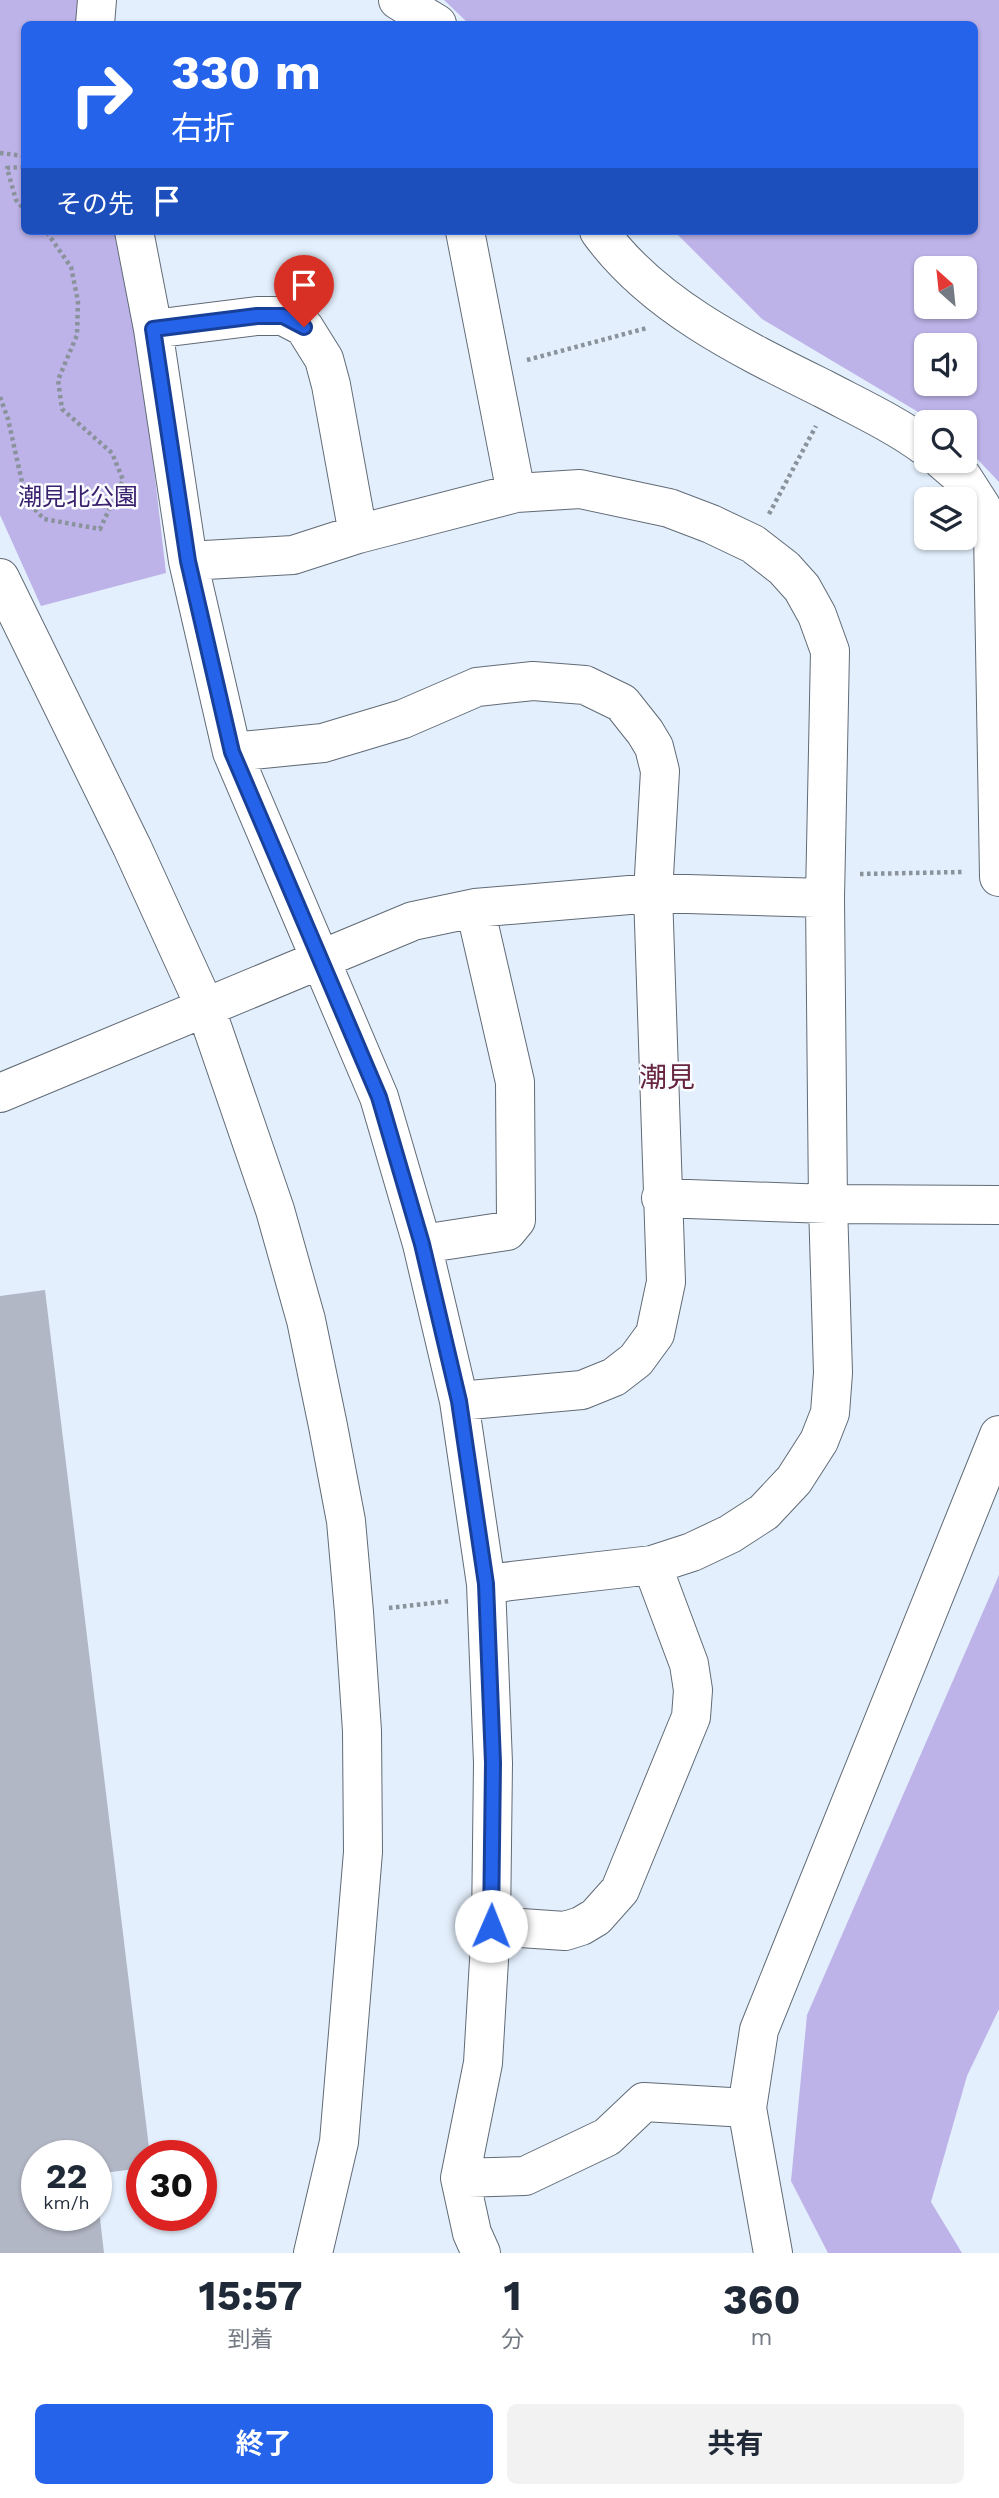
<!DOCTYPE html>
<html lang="ja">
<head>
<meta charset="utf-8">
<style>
  body { margin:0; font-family:"Work Sans","Noto Sans JP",sans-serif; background:#f2f2f3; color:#1f2937; height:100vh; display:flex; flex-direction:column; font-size:26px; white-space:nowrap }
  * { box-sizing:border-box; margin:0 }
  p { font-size:23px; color:#747a83 }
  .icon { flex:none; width:38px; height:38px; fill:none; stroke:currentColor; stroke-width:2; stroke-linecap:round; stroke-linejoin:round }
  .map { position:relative; height:2253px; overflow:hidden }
  .sheet { display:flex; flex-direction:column; background:#fff; flex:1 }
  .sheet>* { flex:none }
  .hud { position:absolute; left:21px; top:21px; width:957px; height:214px; border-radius:10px; box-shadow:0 2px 5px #0004; background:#2563eb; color:#fff; overflow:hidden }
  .needle { width:46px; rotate:333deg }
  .tools { position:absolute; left:914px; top:256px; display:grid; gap:14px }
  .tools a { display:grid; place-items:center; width:63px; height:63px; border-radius:10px; background:#fff; box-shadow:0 2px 5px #0004; font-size:35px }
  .speed { position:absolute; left:21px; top:2140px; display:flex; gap:14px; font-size:35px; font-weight:700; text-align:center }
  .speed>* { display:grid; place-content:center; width:91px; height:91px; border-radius:50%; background:#fff; box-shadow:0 2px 5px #0004; line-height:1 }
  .speed small { font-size:18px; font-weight:400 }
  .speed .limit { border:10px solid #d22; background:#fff; color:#111 }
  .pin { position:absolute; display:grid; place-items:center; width:60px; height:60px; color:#fff; margin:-72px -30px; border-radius:50% 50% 50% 0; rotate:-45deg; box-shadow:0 0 7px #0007 }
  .pin .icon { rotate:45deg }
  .me { position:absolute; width:77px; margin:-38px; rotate:1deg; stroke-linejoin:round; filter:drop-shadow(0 0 5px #0008) }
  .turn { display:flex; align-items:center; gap:24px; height:147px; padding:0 35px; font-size:32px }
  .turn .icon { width:91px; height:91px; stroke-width:2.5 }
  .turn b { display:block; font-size:49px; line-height:60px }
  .then { display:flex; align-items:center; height:66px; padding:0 35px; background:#0003; gap:14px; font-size:26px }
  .eta { display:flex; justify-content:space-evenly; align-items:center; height:119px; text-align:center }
  .eta b { font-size:42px; font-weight:700; line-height:49px }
  .cta { display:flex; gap:14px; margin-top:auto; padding:14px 35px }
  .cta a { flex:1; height:80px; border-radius:10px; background:#2563eb; color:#fff; font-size:28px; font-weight:700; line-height:80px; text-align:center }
  .cta a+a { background:#f2f2f3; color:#1f2937 }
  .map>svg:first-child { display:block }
</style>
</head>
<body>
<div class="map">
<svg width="999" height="2253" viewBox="0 0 999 2253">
  <rect width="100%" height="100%" fill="#e3effc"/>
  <!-- green -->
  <path fill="#bdb3e8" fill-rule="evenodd" d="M 0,0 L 88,0 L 85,24 L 24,24 L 24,231 L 118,231 L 138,329 L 166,573 L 41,606 L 0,515 Z
    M 444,0 L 999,0 L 999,482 L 964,445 L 964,422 L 935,422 L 762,319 L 674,231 L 975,231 L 975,24 L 469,24 ZM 926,268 L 964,268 L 964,306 L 926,306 ZM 926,345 L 964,345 L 964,383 L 926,383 Z
    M 999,1575 L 999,2009 L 967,2076 L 931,2202 L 962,2253 L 828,2253 L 791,2181 L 807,2015 Z"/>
  <!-- building -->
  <path fill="#b2b7c5" d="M 45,1290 L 150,2156 L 142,2156 L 142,2168 L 96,2174 L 96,2156 L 37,2156 L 37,2216 L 96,2216 L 98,2201 L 104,2253 L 0,2253 L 0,1296 Z"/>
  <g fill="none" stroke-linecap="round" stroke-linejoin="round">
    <defs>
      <path id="minor" d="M 398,0 L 437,24
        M 95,24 L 97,0
        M 134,231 L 153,329 L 188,561 L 232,752 L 379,1097 L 422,1244 L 459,1401 L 486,1584 L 493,1763 L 491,1926 L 483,2063 L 460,2178 L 472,2233 L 481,2253
        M 465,231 L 516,493
        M 599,231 C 653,306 743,349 824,389 C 858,407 895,424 926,447
        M 153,329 L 257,316 L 283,316 L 304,327 L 324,359 L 331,385 L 358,534
        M 942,460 L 963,478 L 981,506 L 993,531 L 999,877
        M 188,561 L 293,555 L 358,534 L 516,493 L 580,489 L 669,508 L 711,524 L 753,544 L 784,568 L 802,588 L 817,615 L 830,651 L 825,898 L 828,1204 L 833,1373 L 830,1413 L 819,1441 L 794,1480 L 764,1512 L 730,1534 L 692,1552 L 652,1565 L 486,1584
        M 0,578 L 132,847 L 206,1009 L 275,1210 L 306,1320 L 328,1426 L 346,1521 L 354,1612 L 362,1731 L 363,1852 L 339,2142 L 313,2253
        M 232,752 L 323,743 L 403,719 L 477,687 L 533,681 L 585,685 L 622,703 L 645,732 L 654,747 L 660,771 L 653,893 L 666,1282 L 655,1334 L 636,1360 L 614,1377 L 582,1390 L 459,1401
        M 0,1093 L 413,921 L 475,908 L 653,893 L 825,898
        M 661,1198 L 828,1204 L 999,1205
        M 422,1244 L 507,1231 L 516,1220 L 515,1082 L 475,908
        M 491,1926 L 565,1931 L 581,1926 L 596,1917 L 620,1890 L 691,1717 L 693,1690 L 689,1664 L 652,1565
        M 460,2178 L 525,2176 L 607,2137 L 644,2102 L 747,2108
        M 773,2253 L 747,2108 L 759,2030 L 999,1435"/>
    </defs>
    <!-- minor casing -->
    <use href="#minor" stroke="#616b76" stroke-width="40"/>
    <!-- path -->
    <path stroke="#8a929b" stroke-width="4.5" stroke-dasharray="3.5 3.5" stroke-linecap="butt" d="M 0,153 L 24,156
      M 24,167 L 7,168 L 16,200 L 24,209
      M 527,360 L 647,328
      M 0,397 L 8,419 L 26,500 L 44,519 L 100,529 L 123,480 L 112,453 L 62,409 L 58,380 L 77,335 L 78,301 L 71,267 L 46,231
      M 769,514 L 816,426
      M 860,874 L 963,872
      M 389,1608 L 450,1601"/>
    <!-- minor -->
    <use href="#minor" stroke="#fff" stroke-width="38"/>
  </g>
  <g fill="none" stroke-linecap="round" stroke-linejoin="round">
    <defs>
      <path id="route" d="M 304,327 L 283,316 L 257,316 L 153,329 L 188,561 L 232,752 L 379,1097 L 422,1244 L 459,1401 L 486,1584 L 493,1763 L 491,1926"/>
    </defs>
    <!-- route casing -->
    <use href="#route" stroke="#184099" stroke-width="18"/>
    <!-- route -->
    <use href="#route" stroke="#2563eb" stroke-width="12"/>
  </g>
  <g text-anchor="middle" stroke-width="5" stroke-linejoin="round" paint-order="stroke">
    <!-- park labels -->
    <g font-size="24" fill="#3a216e" stroke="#f9fbfe">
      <text x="78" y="505">潮見北公園</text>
    </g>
    <!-- quarter labels -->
    <g font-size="28" fill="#66243e" stroke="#f9fbfe">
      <text x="667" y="1087">潮見</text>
    </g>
  </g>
</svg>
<div class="tools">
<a><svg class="needle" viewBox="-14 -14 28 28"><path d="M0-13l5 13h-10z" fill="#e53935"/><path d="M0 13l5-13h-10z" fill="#747a83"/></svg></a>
<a><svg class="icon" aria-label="sound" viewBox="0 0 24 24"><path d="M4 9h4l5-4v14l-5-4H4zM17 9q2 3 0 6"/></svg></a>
<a><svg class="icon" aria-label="search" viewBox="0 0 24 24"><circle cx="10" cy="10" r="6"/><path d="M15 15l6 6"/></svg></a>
<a><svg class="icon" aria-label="layers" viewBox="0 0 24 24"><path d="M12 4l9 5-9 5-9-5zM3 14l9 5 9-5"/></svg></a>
</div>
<div class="speed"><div>22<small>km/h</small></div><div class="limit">30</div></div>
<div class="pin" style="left:304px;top:327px;background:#d93025"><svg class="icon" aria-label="arrive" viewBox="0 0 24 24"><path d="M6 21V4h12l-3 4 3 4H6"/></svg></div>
<svg class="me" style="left:491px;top:1926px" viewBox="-20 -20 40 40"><circle r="19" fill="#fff"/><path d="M0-13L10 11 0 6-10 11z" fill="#2563eb"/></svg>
<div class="hud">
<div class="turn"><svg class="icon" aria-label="right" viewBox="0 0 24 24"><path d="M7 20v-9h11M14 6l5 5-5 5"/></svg><div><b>330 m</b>右折</div></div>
<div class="then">その先<svg class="icon" aria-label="arrive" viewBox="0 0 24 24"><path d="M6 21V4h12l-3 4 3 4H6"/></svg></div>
</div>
</div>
<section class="sheet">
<div class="eta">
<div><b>15:57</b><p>到着</p></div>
<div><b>1</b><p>分</p></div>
<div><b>360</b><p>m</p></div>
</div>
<div class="cta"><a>終了</a><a>共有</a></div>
</section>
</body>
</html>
